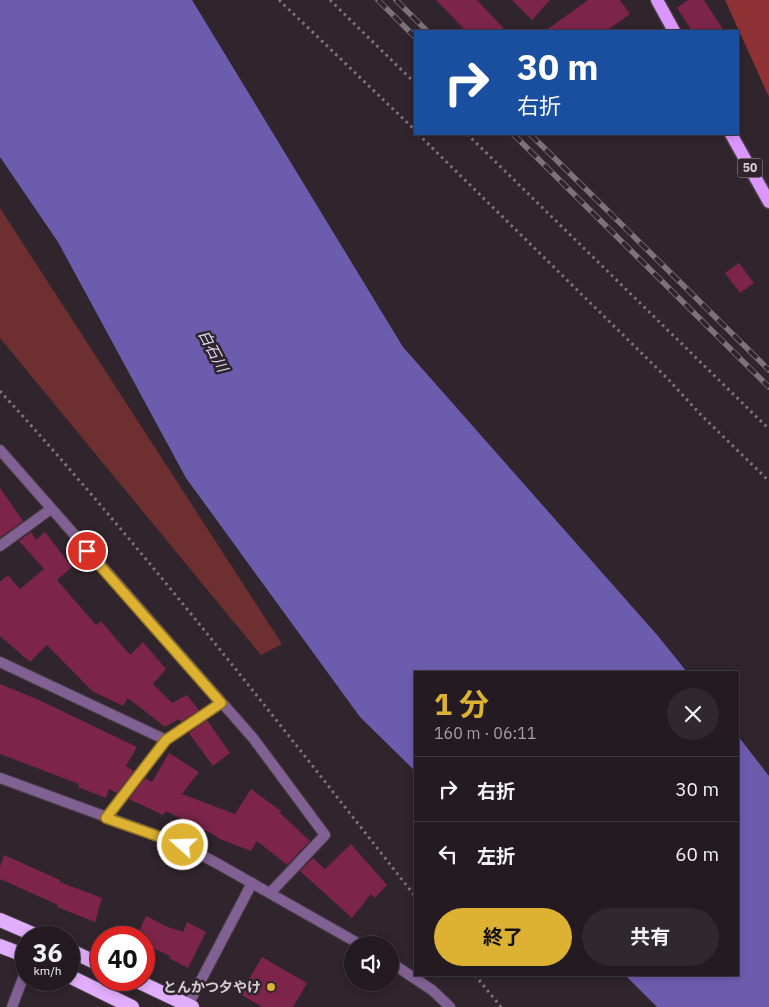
<!DOCTYPE html>
<html lang="ja">
<head>
<meta charset="utf-8">
<style>
  body { margin:0; font-family:"IBM Plex Sans","Noto Sans JP",sans-serif; background:#30282f; color:#f1f3f6; height:100vh; display:flex; flex-direction:column; font-size:19px; white-space:nowrap }
  * { box-sizing:border-box; margin:0 }
  p { font-size:16px; color:#a3a1a5 }
  .icon { flex:none; width:28px; height:28px; fill:none; stroke:currentColor; stroke-width:2; stroke-linecap:round; stroke-linejoin:round }
  .map { position:relative; flex:1; overflow:hidden }
  .drawer { position:absolute; left:414px; top:671px; width:325px; height:305px; display:flex; flex-direction:column; background:#241b22; border-radius:0px; box-shadow:0 2px 8px #0003,0 0 0 1px #413940 }
  .drawer>* { flex:none }
  .top-card { position:absolute; left:414px; top:30px; width:325px; height:105px; border-radius:0px; box-shadow:0 2px 8px #0003,0 0 0 1px #413940; background:#1a4fa0; color:#fff; overflow:hidden }
  .tools { position:absolute; left:344px; top:936px; display:grid; gap:10px }
  .tools a { display:grid; place-items:center; width:55px; height:55px; border-radius:50%; background:#241b22; box-shadow:0 2px 8px #0003,0 0 0 1px #413940; font-size:25px }
  .speed { position:absolute; left:15px; top:926px; display:flex; gap:10px; font-size:25px; font-weight:700; text-align:center }
  .speed>* { display:grid; place-content:center; width:65px; height:65px; border-radius:50%; background:#241b22; box-shadow:0 2px 8px #0003,0 0 0 1px #413940; line-height:1 }
  .speed small { font-size:12px; font-weight:400 }
  .speed .limit { border:8px solid #d22; background:#fff; color:#111 }
  .pin { position:absolute; display:grid; place-items:center; width:42px; height:42px; color:#fff; margin:-21px; border:2px solid #fff; border-radius:50%; box-shadow:0 1px 5px #0007 }
  .me { position:absolute; width:55px; margin:-28px; rotate:290deg; stroke-linejoin:round; filter:drop-shadow(0 0 4px #0008) }
  .turn { display:flex; align-items:center; gap:18px; height:105px; padding:0 20px; font-size:22px }
  .turn .icon { width:65px; height:65px; stroke-width:2.5 }
  .turn b { display:block; font-size:35px; line-height:42px }
  .round { display:grid; place-items:center; flex:none; width:52px; height:52px; border-radius:26px; background:#30282f }
  .summary { display:flex; align-items:center; justify-content:space-between; height:85px; padding:0 20px }
  h1 { font-size:30px; font-weight:700; line-height:38px; color:#ddb233 }
  .button { display:flex; gap:10px; margin-top:auto; padding:10px 20px }
  .button a { flex:1; height:58px; border-radius:30px; background:#ddb233; color:#111; font-size:20px; font-weight:700; line-height:58px; text-align:center }
  .button a+a { background:#30282f; color:#f1f3f6 }
  ul { padding:0; list-style:none }
  li { display:flex; align-items:center; gap:15px; height:65px; padding:0 20px; border-top:1px solid #413940 }
  li div { flex:1 }
  li b { display:block; font-size:19px }
  li em { font-style:normal }
  .map>svg:first-child { display:block }
</style>
</head>
<body>
<div class="map">
<svg width="769" height="1007" viewBox="0 0 769 1007">
  <rect width="100%" height="100%" fill="#30242d"/>
  <!-- green -->
  <path fill="#6d2f30" d="M 0,208 L 282,644 L 261,655 L 0,338 Z"/>
  <!-- forest -->
  <path fill="#8f3236" d="M 725,0 L 769,0 L 769,97 Z"/>
  <!-- water -->
  <path fill="#6c5cad" d="M 0,0 L 192,0 L 403,347 L 658,636 L 687,672 L 415,672 L 415,771 L 360,717 L 186,478 L 58,242 L 0,157 Z
    M 738,736 L 769,776 L 769,1007 L 657,1007 L 625,975 L 738,975 Z"/>
  <!-- building -->
  <path fill="#7c2449" d="M 436,0 L 477,0 L 506,31 L 466,31 Z
    M 512,0 L 550,0 L 532,20 Z
    M 588,0 L 620,0 L 630,14 L 606,31 L 545,31 Z
    M 688,0 L 704,0 L 724,31 L 692,31 L 677,8 Z
    M 739,263 L 754,283 L 740,293 L 725,273 Z
    M 0,488 L 23,521 L 0,538 Z
    M 31,532 L 36,540 L 45,532 L 72,567 L 57,580 L 96,625 L 101,621 L 130,655 L 143,642 L 166,669 L 153,684 L 172,703 L 187,695 L 199,710 L 181,722 L 179,719 L 165,727 L 128,698 L 123,706 L 92,691 L 47,645 L 30,662 L 0,636 L 0,582 L 8,575 L 20,589 L 44,569 L 19,541 Z
    M 0,684 L 39,700 L 137,747 L 126,766 L 134,771 L 117,793 L 109,789 L 106,798 L 78,787 L 79,784 L 0,754 Z
    M 207,720 L 230,753 L 213,766 L 189,733 Z
    M 169,753 L 199,772 L 182,794 L 235,814 L 251,789 L 281,811 L 280,813 L 310,841 L 287,865 L 257,841 L 251,851 L 217,838 L 218,837 L 166,811 L 163,815 L 129,799 L 145,778 L 152,782 Z
    M 351,844 L 387,885 L 375,898 L 371,894 L 352,918 L 300,871 L 313,858 L 325,869 Z
    M 4,855 L 60,880 L 60,882 L 102,898 L 95,922 L 57,907 L 58,905 L 0,879 L 0,867 Z
    M 146,916 L 168,927 L 183,932 L 187,922 L 206,932 L 188,968 L 169,958 L 170,956 L 144,944 L 144,938 L 136,938 Z
    M 262,957 L 307,983 L 293,1007 L 262,1007 L 240,994 Z"/>
  <g fill="none" stroke-linecap="round" stroke-linejoin="round">
    <defs>
      <path id="minor" d="M 0,450 L 253,738 L 325,835 L 270,893
        M 0,546 L 51,509
        M 0,662 L 166,740 L 106,818
        M 166,740 L 221,703
        M 188,1005 L 252,883
        M 12,1007 L 26,970"/>
      <path id="tertiary" d="M 0,778 L 183,845 L 220,865 L 361,945
        M 390,962 L 432,990 L 450,1007"/>
      <path id="primary" d="M 657,0 L 674,31
        M 731,134 L 769,202"/>
      <path id="trunk" d="M 0,920 L 42,938
        M 0,946 L 26,956
        M 69,950 L 101,965
        M 69,976 L 132,1007
        M 135,980 L 192,1007"/>
    </defs>
    <!-- minor casing -->
    <use href="#minor" stroke="#4b3f48" stroke-width="12"/>
    <!-- tertiary casing -->
    <use href="#tertiary" stroke="#4b3f48" stroke-width="12"/>
    <!-- primary casing -->
    <use href="#primary" stroke="#4b3f48" stroke-width="15"/>
    <!-- trunk casing -->
    <use href="#trunk" stroke="#4b3f48" stroke-width="16"/>
    <!-- path -->
    <path stroke="#7f747c" stroke-width="3" stroke-dasharray="2.5 4" stroke-linecap="butt" d="M 279,0 L 415,130
      M 330,0 L 415,83
      M 418,134 L 668,379 L 701,415 L 769,481
      M 467,134 L 769,429
      M 0,391 C 147,552 280,725 415,896
      M 475,975 L 501,1007"/>
    <!-- minor -->
    <use href="#minor" stroke="#816193" stroke-width="10"/>
    <!-- tertiary -->
    <use href="#tertiary" stroke="#816193" stroke-width="10"/>
    <!-- primary -->
    <use href="#primary" stroke="#db97fe" stroke-width="12"/>
    <!-- trunk -->
    <use href="#trunk" stroke="#e0aefa" stroke-width="14"/>
    <defs>
      <path id="rail" d="M 378,0 L 415,37
        M 396,0 L 427,31
        M 513,134 L 769,387
        M 530,134 L 769,370"/>
    </defs>
    <!-- rail casing -->
    <use href="#rail" stroke="#7d727a" stroke-width="5.5"/>
    <!-- rail -->
    <use href="#rail" stroke="#30242d" stroke-width="4" stroke-dasharray="11" stroke-linecap="butt"/>
  </g>
  <g fill="none" stroke-linecap="round" stroke-linejoin="round">
    <defs>
      <path id="route" d="M 87,551 L 221,703 L 166,740 L 106,818 L 183,845"/>
    </defs>
    <!-- route casing -->
    <use href="#route" stroke="#907421" stroke-width="12"/>
    <!-- route -->
    <use href="#route" stroke="#ddb233" stroke-width="9"/>
  </g>
  <!-- markers -->
  <circle fill="#ddb233" stroke="#30242d" stroke-width="2" cx="271" cy="987" r="5"/>
  <g text-anchor="middle" stroke-width="5" stroke-linejoin="round" paint-order="stroke">
    <!-- shield labels -->
    <rect fill="#30242d" stroke="#a59ba2" stroke-width="1" x="737.5" y="158.5" width="25" height="19" rx="4"/>
    <g font-size="12" font-weight="bold" fill="#d7ced4">
      <text x="750" y="172">50</text>
    </g>
    <!-- poi labels -->
    <g font-size="14" font-weight="bold" fill="#d7ced4" stroke="#30242d" text-anchor="end">
      <text x="261" y="992">とんかつ夕やけ</text>
    </g>
    <!-- water labels -->
    <g font-size="15" font-style="italic" fill="#dcdaf0" stroke="#30242d">
      <text transform="translate(213 351) rotate(62)" y="5">白石川</text>
    </g>
  </g>
</svg>
<div class="tools">
<a><svg class="icon" aria-label="sound" viewBox="0 0 24 24"><path d="M4 9h4l5-4v14l-5-4H4zM17 9q2 3 0 6"/></svg></a>
</div>
<div class="speed"><div>36<small>km/h</small></div><div class="limit">40</div></div>
<div class="pin" style="left:87px;top:551px;background:#d93025"><svg class="icon" aria-label="arrive" viewBox="0 0 24 24"><path d="M6 21V4h12l-3 4 3 4H6"/></svg></div>
<svg class="me" style="left:183px;top:845px" viewBox="-20 -20 40 40"><circle r="17" fill="#ddb233" stroke="#fff" stroke-width="3"/><path d="M0-11L8 9 0 5-8 9z" fill="#fff"/></svg>
<div class="top-card">
<div class="turn"><svg class="icon" aria-label="right" viewBox="0 0 24 24"><path d="M7 20v-9h11M14 6l5 5-5 5"/></svg><div><b>30 m</b>右折</div></div>
</div>
<section class="drawer">
<div class="summary"><div><h1>1 分</h1><p>160 m · 06:11</p></div><a class="round"><svg class="icon" aria-label="close" viewBox="0 0 24 24"><path d="M6 6l12 12M18 6L6 18"/></svg></a></div>
<ul>
<li><svg class="icon" aria-label="right" viewBox="0 0 24 24"><path d="M7 20v-9h11M14 6l5 5-5 5"/></svg><div><b>右折</b></div><em>30 m</em></li>
<li><svg class="icon" aria-label="left" viewBox="0 0 24 24"><path d="M17 20v-9H6M10 6l-5 5 5 5"/></svg><div><b>左折</b></div><em>60 m</em></li>
</ul>
<div class="button"><a>終了</a><a>共有</a></div>
</section>
</div>
</body>
</html>
